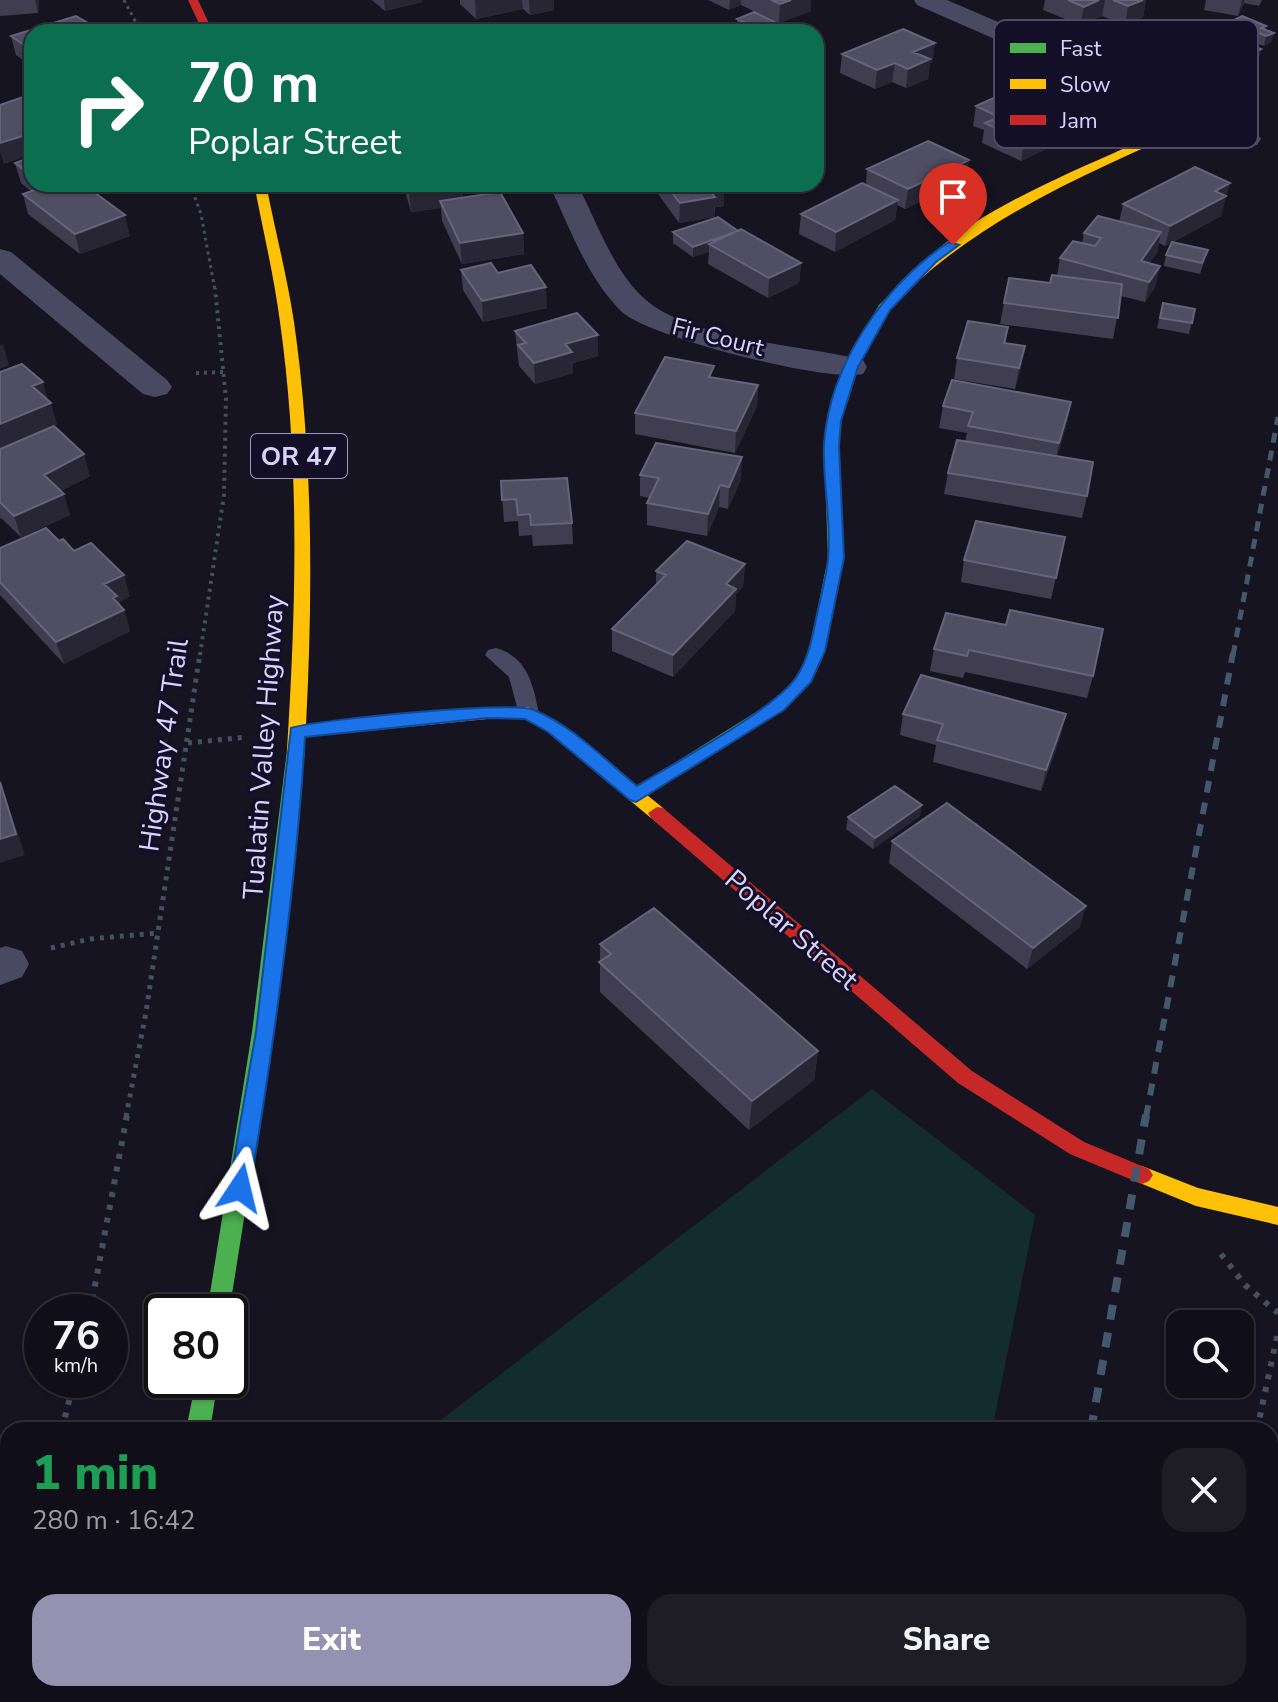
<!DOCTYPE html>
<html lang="en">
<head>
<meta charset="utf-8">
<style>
  body { margin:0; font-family:"Nunito Sans",sans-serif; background:#1e1d26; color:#f1f3f6; height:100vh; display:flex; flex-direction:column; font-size:30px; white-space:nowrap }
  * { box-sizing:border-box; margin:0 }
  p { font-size:26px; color:#9c9ca2 }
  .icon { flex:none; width:44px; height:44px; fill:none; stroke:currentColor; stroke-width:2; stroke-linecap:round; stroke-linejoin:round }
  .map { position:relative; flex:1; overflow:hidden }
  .sheet { position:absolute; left:0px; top:1422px; width:1278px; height:280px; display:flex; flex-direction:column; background:#100f19; border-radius:24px 24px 0 0; box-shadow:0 2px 6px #0004,0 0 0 2px #302f38 }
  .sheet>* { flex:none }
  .top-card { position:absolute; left:24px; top:24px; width:800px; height:168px; border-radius:24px; box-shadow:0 2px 6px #0004,0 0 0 2px #302f38; background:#0b6e4f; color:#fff; overflow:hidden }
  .controls { position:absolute; left:1166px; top:1310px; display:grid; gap:16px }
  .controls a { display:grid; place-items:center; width:88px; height:88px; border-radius:16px; background:#100f19; box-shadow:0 2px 6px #0004,0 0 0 2px #302f38; font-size:40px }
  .speed { position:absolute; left:24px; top:1294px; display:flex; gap:16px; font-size:40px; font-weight:700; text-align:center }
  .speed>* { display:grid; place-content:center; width:104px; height:104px; border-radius:50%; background:#100f19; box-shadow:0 2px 6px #0004,0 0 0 2px #302f38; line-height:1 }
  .speed small { font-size:20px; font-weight:400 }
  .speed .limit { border:4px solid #111; border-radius:12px; background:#fff; color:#111 }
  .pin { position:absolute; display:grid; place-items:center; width:68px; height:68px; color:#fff; margin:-82px -34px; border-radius:50% 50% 50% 0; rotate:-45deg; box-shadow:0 0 8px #0007 }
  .pin .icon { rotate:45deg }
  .me { position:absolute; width:88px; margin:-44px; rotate:10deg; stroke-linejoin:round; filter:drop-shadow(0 0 6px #0008) }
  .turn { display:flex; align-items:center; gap:28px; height:168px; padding:0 32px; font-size:36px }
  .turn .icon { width:104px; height:104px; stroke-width:2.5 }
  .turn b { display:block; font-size:56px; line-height:68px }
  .round { display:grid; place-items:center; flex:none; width:84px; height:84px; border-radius:24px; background:#1e1d26 }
  .overview { display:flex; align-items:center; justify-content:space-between; height:136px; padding:0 32px }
  h1 { font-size:48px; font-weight:800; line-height:60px; color:#1e9e55 }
  .action { display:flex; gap:16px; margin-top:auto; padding:16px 32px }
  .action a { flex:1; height:92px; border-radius:24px; background:#9591b1; color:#fff; font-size:32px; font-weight:800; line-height:92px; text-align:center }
  .action a+a { background:#1e1d26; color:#f1f3f6 }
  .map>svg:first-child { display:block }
</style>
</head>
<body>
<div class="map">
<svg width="1278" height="1702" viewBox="0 0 1278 1702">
  <rect width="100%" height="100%" fill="#161421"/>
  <!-- green -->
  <path fill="#132c2d" d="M 872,1089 L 1035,1215 L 992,1430 L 428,1430 Z
    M 285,1694 L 940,1694 L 938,1702 L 284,1702 Z"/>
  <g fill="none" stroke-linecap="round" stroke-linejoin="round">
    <!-- path-far3 -->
    <path stroke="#44505f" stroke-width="3" stroke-dasharray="3 4" stroke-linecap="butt" d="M 124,0 L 141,32
      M 190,184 L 201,214 L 215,290"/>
    <!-- path-far2 -->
    <path stroke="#44505f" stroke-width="4" stroke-dasharray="3 5" stroke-linecap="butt" d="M 196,373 L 223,372
      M 200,655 L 224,495 L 226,399 L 215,288"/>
    <!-- path-far1 -->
    <path stroke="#44505f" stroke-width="5" stroke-dasharray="4 6" stroke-linecap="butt" d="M 188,743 L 247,737
      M 51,948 L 90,939 L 157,933
      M 126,1117 L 146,1012 L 200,653"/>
    <!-- path -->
    <path stroke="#44505f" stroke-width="6" stroke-dasharray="5 8" stroke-linecap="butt" d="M 1221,1254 L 1245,1285 L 1278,1313
      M 90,1312 L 127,1115
      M 62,1430 L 74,1380
      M 1257,1430 L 1278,1332
      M 0,1643 L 8,1617
      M 1192,1702 L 1194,1694"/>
    <!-- lane -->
    <path fill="#4a4962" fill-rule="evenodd" d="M 496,648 C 528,657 533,685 539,713 L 536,718 L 520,718 L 509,677 L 485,655 L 488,650 Z"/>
    <!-- street -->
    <path fill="#4a4962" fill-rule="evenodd" d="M 914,0 L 947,0 L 1257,133 L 1261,139 L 1257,145 L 1247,147 L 1237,145 L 917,5 Z
      M 549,184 L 577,184 C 597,221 613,272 646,300 C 692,340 803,345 863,360 L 867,367 L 863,374 C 828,383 649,337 622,312 C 587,278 569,226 549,184 Z
      M 0,249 L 11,252 L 167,380 L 172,387 L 167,394 L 155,397 L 143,394 L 0,274 Z
      M 6,946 L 22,951 L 29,964 L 22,977 L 0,985 L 0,948 Z"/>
    <!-- fast -->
    <path fill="#4caf50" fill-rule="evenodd" d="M 908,277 L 918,280 L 889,310 L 858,367 L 841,421 L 838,446 L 844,558 L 825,651 L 811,682 L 784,710 L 642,799 L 630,799 L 627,795 L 630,791 L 772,702 L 796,679 L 809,651 L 828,558 L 824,446 L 827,421 L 844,367 L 879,305 Z
      M 296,744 L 305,750 C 286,938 260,1125 229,1312 L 207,1312 L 252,1032 L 287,750 Z
      M 196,1380 L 218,1380 L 210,1430 L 186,1430 Z
      M 126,1694 L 152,1694 L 150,1702 L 124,1702 Z"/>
    <!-- slow -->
    <path fill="#ffc107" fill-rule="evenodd" d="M 1201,115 L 1207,118 L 1205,120 C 1104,167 1000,207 916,283 L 906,280 C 959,218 1054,180 1127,147 C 1151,136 1176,123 1201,115 Z
      M 254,184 L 266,184 C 275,230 287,276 294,322 C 313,455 313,591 306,725 L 487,707 L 528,707 L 560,724 L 663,808 L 666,813 L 663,818 L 651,818 L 548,732 L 525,719 L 487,719 L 305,737 L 302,754 L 290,754 L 287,750 C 296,607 300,464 280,322 C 274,276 263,230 254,184 Z
      M 1142,1166 L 1198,1188 L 1278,1207 L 1278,1225 L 1196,1206 L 1135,1181 L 1131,1175 L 1135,1169 Z"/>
    <!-- jam -->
    <path fill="#c62828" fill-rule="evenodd" d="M 188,0 L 198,0 L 213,32 L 203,32 Z
      M 657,807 L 663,808 L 972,1071 L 1084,1142 L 1149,1169 L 1153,1175 L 1149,1181 L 1142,1184 L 1070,1154 L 958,1083 L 651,818 L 648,813 Z"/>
    <!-- rail-far2 -->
    <path stroke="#43596b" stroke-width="5" stroke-dasharray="10 8" stroke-linecap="butt" d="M 1233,655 L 1278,417"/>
    <!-- rail-far1 -->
    <path stroke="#43596b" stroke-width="6" stroke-dasharray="12 10" stroke-linecap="butt" d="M 1146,1117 L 1233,653"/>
    <!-- rail -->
    <path stroke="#43596b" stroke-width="8" stroke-dasharray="15 13" stroke-linecap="butt" d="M 1091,1430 L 1146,1115
      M 1043,1702 L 1045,1694"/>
  </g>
  <!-- wall -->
  <path fill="#403d50" d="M 0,0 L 39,0 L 38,13 L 0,16 Z
    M 372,0 L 422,0 L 422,2 L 385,11 Z
    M 460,0 L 554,0 L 554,10 L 530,15 L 523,9 L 476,19 L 460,4 Z
    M 708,0 L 811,0 L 811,11 L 779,23 L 741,5 L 729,10 Z
    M 1045,0 L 1146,0 L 1143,17 L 1125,25 L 1102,16 L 1080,25 L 1043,10 Z
    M 1206,0 L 1262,0 L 1259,6 L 1244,3 L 1238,16 L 1204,10 Z
    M 76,16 L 90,24 L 91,32 L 32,32 L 32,66 L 16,55 L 11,36 Z
    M 737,19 L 783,26 L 783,32 L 744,32 L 737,29 Z
    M 1224,25 L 1266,26 L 1265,29 L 1274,33 L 1271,42 L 1264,46 L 1251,41 L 1246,43 L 1261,49 L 1256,68 L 1223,84 L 1156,57 L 1160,38 L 1222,34 Z
    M 935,43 L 932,62 L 930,63 L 928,79 L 906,88 L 892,82 L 875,89 L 840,73 L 842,54 Z
    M 1063,94 L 1060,113 L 1042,122 L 1050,147 L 1021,161 L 982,143 L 984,130 L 973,126 L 976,106 Z
    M 32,157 L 32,184 L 88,184 L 85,185 L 130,236 L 80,254 L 28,214 L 23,194 L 31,191 L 21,183 L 15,163 Z
    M 867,169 L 966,180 L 905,209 L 897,205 L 895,220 L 835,252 L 799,234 L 801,214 L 866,185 Z
    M 403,184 L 462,184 L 463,197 L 523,233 L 524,254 L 462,264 L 442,221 L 441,208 L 411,212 Z
    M 651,184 L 723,184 L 724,185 L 724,206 L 715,207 L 714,217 L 679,223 Z
    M 1224,203 L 1221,216 L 1173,242 L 1208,250 L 1200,274 L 1164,266 L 1166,255 L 1172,242 L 1165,246 L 1159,243 L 1157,253 L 1149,263 L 1160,266 L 1155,287 L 1145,302 L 1121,296 L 1113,339 L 1000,324 L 1004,303 L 1050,283 L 1057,276 L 1060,258 L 1082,243 L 1084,233 L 1119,222 L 1123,204 L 1225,203 Z
    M 738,231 L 801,263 L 799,283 L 768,298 L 708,264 L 709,252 L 693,257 L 673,243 L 673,232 Z
    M 461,270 L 498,273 L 547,308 L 483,322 L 463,290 Z
    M 1163,303 L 1195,309 L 1189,334 L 1157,328 Z
    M 1008,327 L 1006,343 L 1021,367 L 1015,389 L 954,379 L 957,358 Z
    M 515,331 L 598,335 L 598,356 L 573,363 L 573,373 L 535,384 L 519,366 Z
    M 714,378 L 758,385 L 757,406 L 735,453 L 635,434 L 635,413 Z
    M 1071,402 L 1067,423 L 1057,456 L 1087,496 L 1082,518 L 944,494 L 948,473 L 965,441 L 967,433 L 939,428 L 943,406 Z
    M 0,449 L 90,476 L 61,491 L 70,515 L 21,537 L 1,518 L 0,518 Z
    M 640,475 L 741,479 L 728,509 L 719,507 L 707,536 L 647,525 L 647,503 L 649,498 L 640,496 Z
    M 501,481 L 572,523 L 573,544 L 533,546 L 532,535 L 519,536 L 518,521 L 504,522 Z
    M 1065,537 L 1051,599 L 961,582 L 964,560 Z
    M 59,541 L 130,596 L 119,602 L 120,605 L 124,610 L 130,631 L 64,664 L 0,595 L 0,548 Z
    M 745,564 L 743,586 L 736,594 L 735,611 L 673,677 L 612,651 L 612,629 L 656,585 L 656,571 Z
    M 946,613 L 1093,676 L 1087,698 L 965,672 L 963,678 L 930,671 L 934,649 Z
    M 903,714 L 1061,735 L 1041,791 L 933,762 L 936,745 L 900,735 Z
    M 920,816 L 873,849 L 846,829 L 848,817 Z
    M 892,841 L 1080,927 L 1027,969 L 889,863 Z
    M 600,944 L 818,1051 L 814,1080 L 749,1130 L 600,992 Z"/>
  <!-- shaded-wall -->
  <path fill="#282635" d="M 35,0 L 39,0 L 38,13 Z
    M 384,0 L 422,0 L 422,2 L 385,11 Z
    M 475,0 L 522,0 L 523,9 L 476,19 Z
    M 529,0 L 554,0 L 554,10 L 530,15 Z
    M 730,0 L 741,0 L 741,5 L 729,10 Z
    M 791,0 L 811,0 L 811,11 L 779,23 L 780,4 Z
    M 1099,0 L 1105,0 L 1102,16 L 1080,25 L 1084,7 Z
    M 1143,0 L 1146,0 L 1143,17 L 1125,25 L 1128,6 Z
    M 1242,0 L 1245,0 L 1238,16 Z
    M 90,24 L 91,32 L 67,32 Z
    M 783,26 L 783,32 L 767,32 Z
    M 1254,31 L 1251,41 L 1246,44 L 1248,34 Z
    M 1274,33 L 1271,42 L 1264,46 L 1266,36 Z
    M 935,43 L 932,62 L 930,63 L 928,79 L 906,88 L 908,69 L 913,52 Z
    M 1261,49 L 1256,68 L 1223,84 L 1228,65 Z
    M 895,63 L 892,82 L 875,89 L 877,70 Z
    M 1063,94 L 1060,113 L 1019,133 L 1022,113 Z
    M 1054,127 L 1050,147 L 1021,161 L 1024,141 Z
    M 32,133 L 32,154 L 4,164 L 0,152 L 0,143 Z
    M 821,146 L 820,156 L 816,158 L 816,148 Z
    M 969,160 L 966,180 L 905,209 L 908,189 Z
    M 1230,183 L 1221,216 L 1165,246 L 1170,226 L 1215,191 Z
    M 38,184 L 88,184 L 43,200 Z
    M 724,185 L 724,206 L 714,207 L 714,217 L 679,223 L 680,203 L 708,188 Z
    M 462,186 L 464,206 L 440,201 L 441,208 L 411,212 L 409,191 Z
    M 898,200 L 895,220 L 835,252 L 836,232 Z
    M 125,215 L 130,236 L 80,254 L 75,234 Z
    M 738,231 L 709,244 L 709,252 L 693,257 L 693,247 Z
    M 1161,232 L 1157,253 L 1138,279 L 1141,261 Z
    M 523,233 L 524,254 L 462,264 L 460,243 Z
    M 801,263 L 799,283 L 768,298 L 769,278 Z
    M 1160,266 L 1155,287 L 1145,302 L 1149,282 Z
    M 546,287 L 547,308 L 483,322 L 482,301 Z
    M 598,335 L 598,356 L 573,363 L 573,373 L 535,384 L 534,363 L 565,344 Z
    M 3,344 L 9,365 L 0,369 L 0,345 Z
    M 1025,346 L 1021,367 L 1015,389 L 1019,368 Z
    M 43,382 L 49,403 L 32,386 Z
    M 758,385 L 757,406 L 735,453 L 736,431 Z
    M 1071,402 L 1067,423 L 1055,465 L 1059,443 Z
    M 51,403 L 57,424 L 0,448 L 0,424 Z
    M 84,454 L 90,476 L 51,496 L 44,475 Z
    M 742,457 L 741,479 L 728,509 L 729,487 Z
    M 720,485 L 719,507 L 707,536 L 708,514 Z
    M 64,494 L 70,515 L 21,537 L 14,516 Z
    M 745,564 L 743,586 L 736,594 L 735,611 L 673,677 L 673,655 L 726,584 Z
    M 124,575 L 130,596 L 119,602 L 122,611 L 124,610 L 130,631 L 64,664 L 56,642 L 104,584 Z
    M 1066,714 L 1061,735 L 1041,791 L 1046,770 Z
    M 0,781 L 25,855 L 0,863 Z
    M 922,805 L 920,816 L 873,849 L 875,838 Z
    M 1086,906 L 1080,927 L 1027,969 L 1033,948 Z
    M 818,1051 L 814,1080 L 749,1130 L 752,1101 Z"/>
  <!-- building -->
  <path fill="#504e63" stroke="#66637b" stroke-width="2" d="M 771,0 L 791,0 L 780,4 Z
    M 1068,0 L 1099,0 L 1084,7 Z
    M 1113,0 L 1143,0 L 1128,6 Z
    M 754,12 L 783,26 L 765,32 L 737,19 Z
    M 76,16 L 90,24 L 68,32 L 32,32 L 32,50 L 11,36 Z
    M 1242,16 L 1266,26 L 1261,28 L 1274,33 L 1266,36 L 1254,31 L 1248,34 L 1224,25 Z
    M 1193,23 L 1261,49 L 1228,65 L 1160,38 Z
    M 903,29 L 935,43 L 913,52 L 930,59 L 908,69 L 895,63 L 877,70 L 842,54 Z
    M 1033,80 L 1063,94 L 1022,113 L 1054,127 L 1024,141 L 985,123 L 999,117 L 976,106 Z
    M 32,94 L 32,133 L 0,143 L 0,105 Z
    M 928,141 L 969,160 L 908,189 L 867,169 Z
    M 32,157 L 32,176 L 15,163 Z
    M 1195,167 L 1230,183 L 1215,191 L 1226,196 L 1170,226 L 1123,204 Z
    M 862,183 L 898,200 L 836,232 L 801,214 Z
    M 51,184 L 83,184 L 125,215 L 75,234 L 23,194 Z
    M 407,184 L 462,184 L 462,186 L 409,191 Z
    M 665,184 L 723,184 L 724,185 L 708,188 L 715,197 L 680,203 Z
    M 500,192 L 523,233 L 460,243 L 440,201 Z
    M 1098,216 L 1161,232 L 1141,261 L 1160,266 L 1149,282 L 1060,258 L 1073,241 L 1095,246 L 1101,238 L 1084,233 Z
    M 718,217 L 738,231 L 693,247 L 673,232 Z
    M 741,229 L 801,263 L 769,278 L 709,244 Z
    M 1172,242 L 1208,250 L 1202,263 L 1166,255 Z
    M 491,263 L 498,273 L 531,265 L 546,287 L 482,301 L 461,270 Z
    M 1052,275 L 1122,284 L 1118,318 L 1004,303 L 1009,278 L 1050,283 Z
    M 1163,303 L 1195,309 L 1192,323 L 1160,318 Z
    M 577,313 L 598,335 L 565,344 L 572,352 L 534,363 L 518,345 L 526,343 L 515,331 Z
    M 968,321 L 1008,327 L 1004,343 L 1025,346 L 1019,368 L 957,358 Z
    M 665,357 L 714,366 L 709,377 L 758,385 L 736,431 L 635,413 Z
    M 22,364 L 43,382 L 32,386 L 51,403 L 0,424 L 0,372 Z
    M 952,380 L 1071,402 L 1059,443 L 968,426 L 973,412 L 943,406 Z
    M 54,426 L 84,454 L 44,475 L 64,494 L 14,516 L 0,502 L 0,449 Z
    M 957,440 L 1093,462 L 1087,496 L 948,473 Z
    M 656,443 L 742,457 L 729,487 L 720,485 L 708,514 L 647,503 L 659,478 L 640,475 Z
    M 567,478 L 572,523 L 531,525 L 530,514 L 518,515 L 516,499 L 502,500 L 501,481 Z
    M 976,521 L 1065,537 L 1056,578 L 964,560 Z
    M 46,528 L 59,541 L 63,539 L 74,551 L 91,543 L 124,575 L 104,584 L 117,596 L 113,598 L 124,610 L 56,642 L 0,582 L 0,548 Z
    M 687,541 L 745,564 L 726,584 L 736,589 L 673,655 L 612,629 L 666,575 L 656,571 Z
    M 1010,610 L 1103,629 L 1093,676 L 969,650 L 967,656 L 934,649 L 946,613 L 1006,625 Z
    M 921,675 L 1066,714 L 1046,770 L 937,740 L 943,724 L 903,714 Z
    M 0,782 L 16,834 L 0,839 Z
    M 895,786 L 922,805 L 875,838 L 848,817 Z
    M 947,803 L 1086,906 L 1033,948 L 892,841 Z
    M 654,908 L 818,1051 L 752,1101 L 599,962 L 611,954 L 600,944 Z"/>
  <!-- route -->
  <path fill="#1a73e8" stroke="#114b97" stroke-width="2" d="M 949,242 L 959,245 L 936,262 L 890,310 L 858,367 L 841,421 L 839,446 L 844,558 L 825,651 L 811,682 L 784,710 L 636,802 L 630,800 L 548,732 L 525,719 L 487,718 L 305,737 C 296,888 275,1038 250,1188 L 247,1194 L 240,1197 L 232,1194 L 229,1188 L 256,1032 L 291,728 C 319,719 513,701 534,710 C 573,726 605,760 637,786 C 672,764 779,707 797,676 C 808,659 812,639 816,619 C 820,599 826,579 828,559 C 832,521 822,481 824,443 C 830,364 884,285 949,242 Z"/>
  <g text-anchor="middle" stroke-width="6" stroke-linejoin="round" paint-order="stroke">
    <!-- far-street labels -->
    <g font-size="24" fill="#d9d4ff" stroke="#130f26">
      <text transform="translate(718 337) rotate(14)" y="8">Fir Court</text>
    </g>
    <!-- shield labels -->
    <rect fill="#130f26" stroke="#9e99be" stroke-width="2" x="251" y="434" width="96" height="44" rx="6"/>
    <g font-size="26" font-weight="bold" fill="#d9d4ff">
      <text x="299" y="465">OR 47</text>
    </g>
    <!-- street labels -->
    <g font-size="28" fill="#d9d4ff" stroke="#130f26">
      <text transform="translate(163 745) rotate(-82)" y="10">Highway 47 Trail</text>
      <text transform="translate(263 747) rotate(-86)" y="10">Tualatin Valley Highway</text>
      <text transform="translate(792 929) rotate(41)" y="10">Poplar Street</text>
    </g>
  </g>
  <!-- legend -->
  <rect x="994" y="20" width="264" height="128" rx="12" fill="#130f26" stroke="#4e4a67" stroke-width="2"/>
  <rect x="1010" y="43" width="36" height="10" fill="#4caf50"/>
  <rect x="1010" y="79" width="36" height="10" fill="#ffc107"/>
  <rect x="1010" y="115" width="36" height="10" fill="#c62828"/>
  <g font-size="22" fill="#d9d4ff">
    <text x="1060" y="56">Fast</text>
    <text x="1060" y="92">Slow</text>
    <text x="1060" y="128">Jam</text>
  </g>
</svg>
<div class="controls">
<a><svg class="icon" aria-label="search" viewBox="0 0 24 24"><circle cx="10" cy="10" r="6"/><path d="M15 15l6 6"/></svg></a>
</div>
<div class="speed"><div>76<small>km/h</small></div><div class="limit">80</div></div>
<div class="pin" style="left:953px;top:245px;background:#d93025"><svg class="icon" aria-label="arrive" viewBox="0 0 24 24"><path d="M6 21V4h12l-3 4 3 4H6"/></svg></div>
<svg class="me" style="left:240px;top:1188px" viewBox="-20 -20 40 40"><path d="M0-17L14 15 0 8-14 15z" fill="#1a73e8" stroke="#fff" stroke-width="4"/></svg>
<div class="top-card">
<div class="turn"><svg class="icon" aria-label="right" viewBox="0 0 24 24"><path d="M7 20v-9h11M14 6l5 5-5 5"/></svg><div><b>70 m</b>Poplar Street</div></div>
</div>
<section class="sheet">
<div class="overview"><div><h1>1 min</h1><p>280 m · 16:42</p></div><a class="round"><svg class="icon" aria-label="close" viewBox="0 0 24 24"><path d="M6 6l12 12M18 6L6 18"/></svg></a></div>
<div class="action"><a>Exit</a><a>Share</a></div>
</section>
</div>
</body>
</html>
